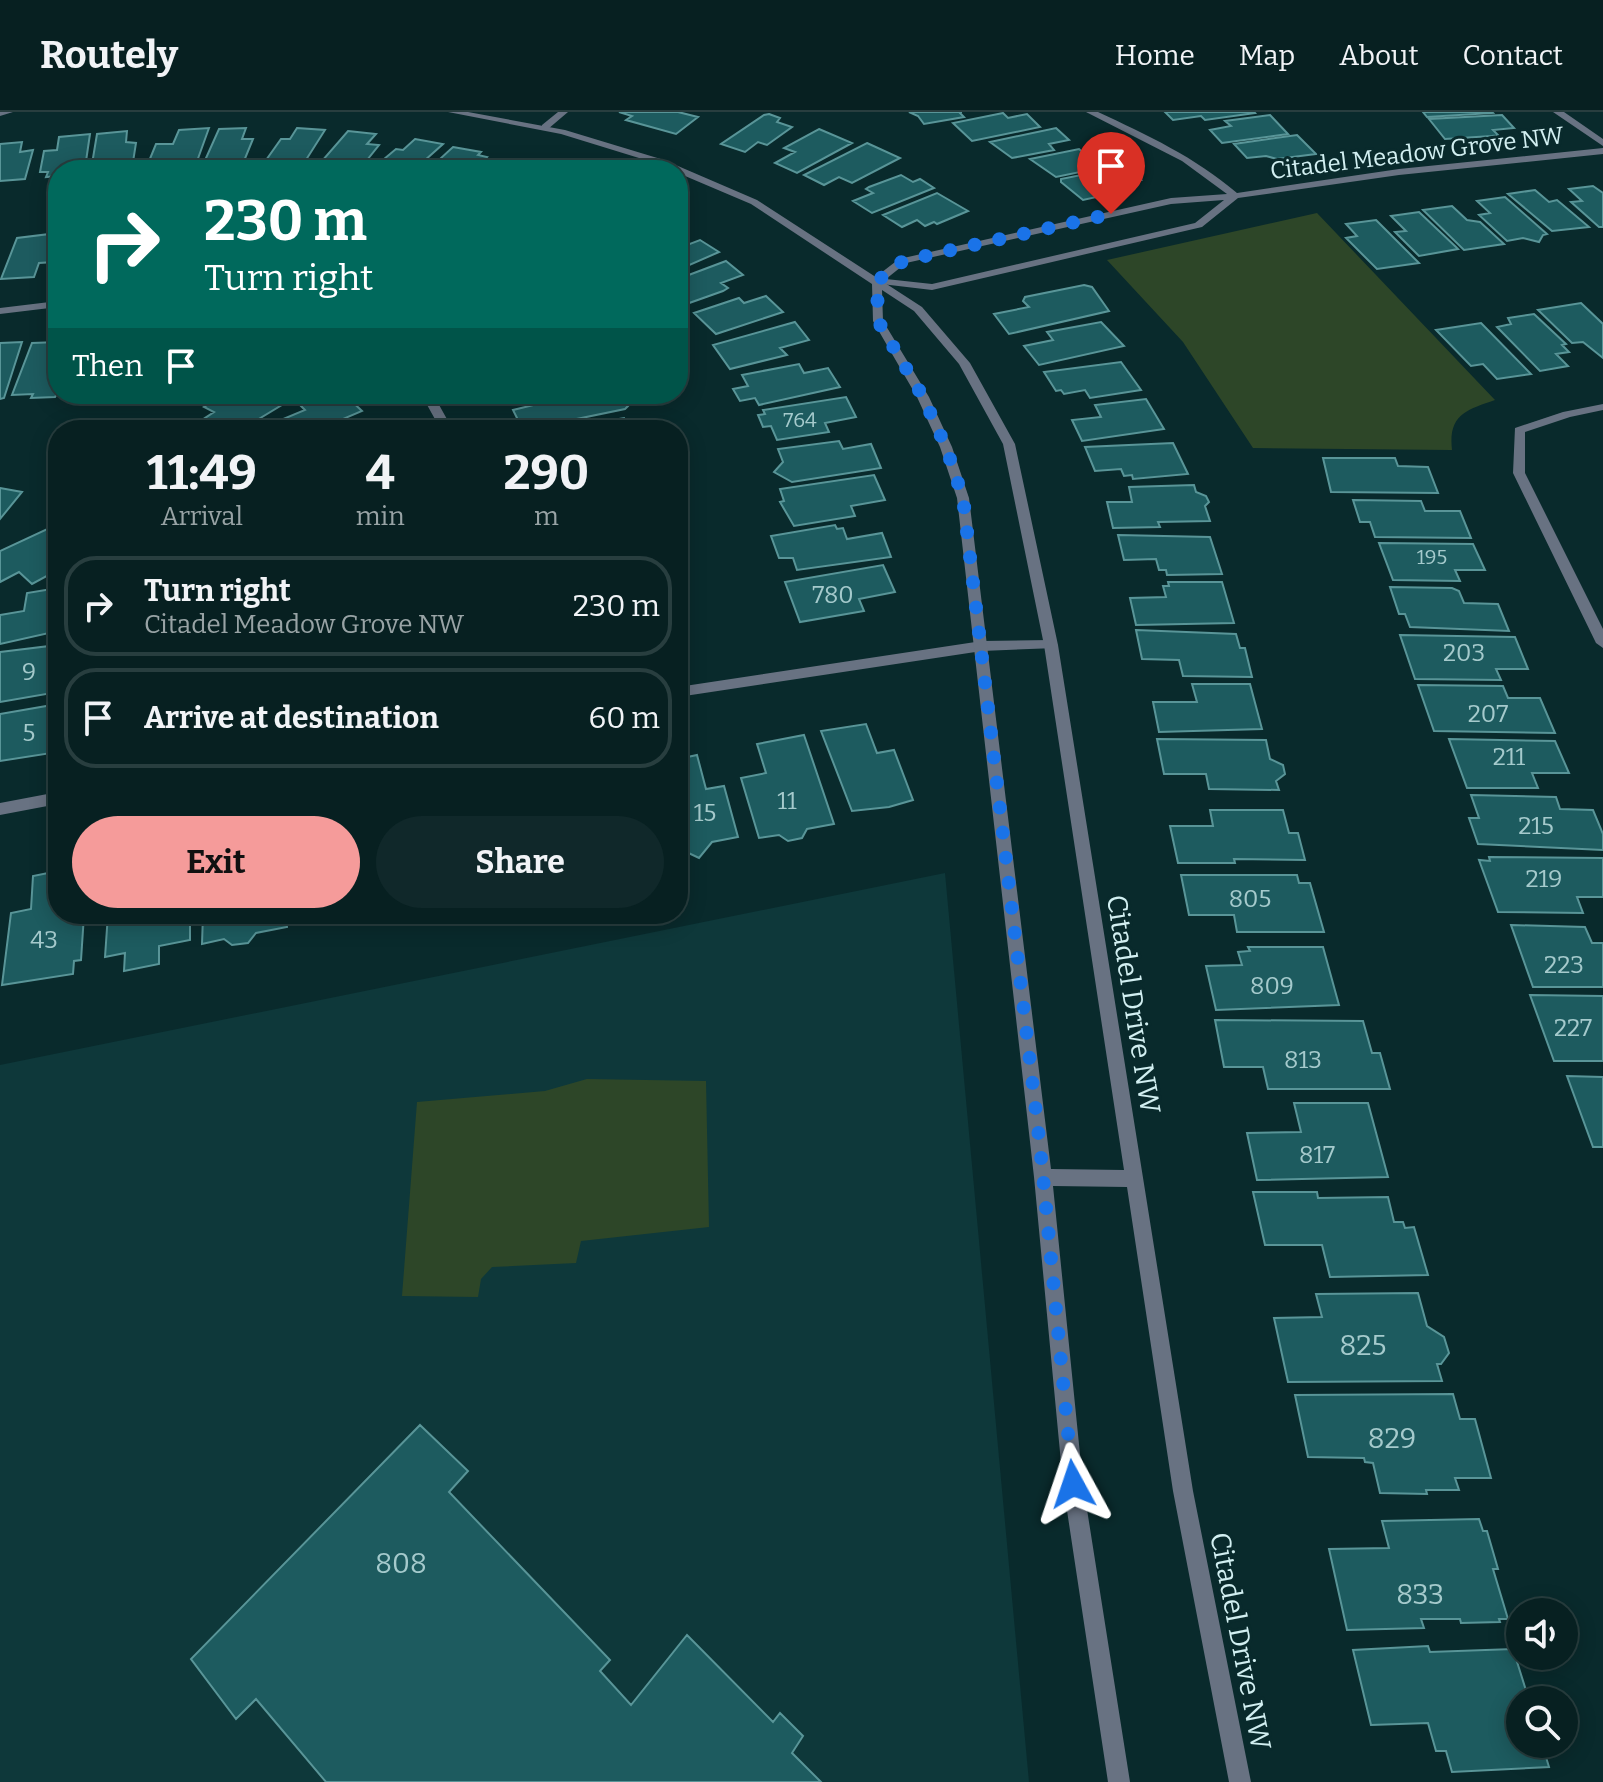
<!DOCTYPE html>
<html lang="en">
<head>
<meta charset="utf-8">
<style>
  body { margin:0; font-family:Bitter,serif; background:#10282a; color:#f1f3f6; height:100vh; display:flex; flex-direction:column; font-size:30px; white-space:nowrap }
  * { box-sizing:border-box; margin:0 }
  p { font-size:26px; color:#98a3a5 }
  .icon { flex:none; width:44px; height:44px; fill:none; stroke:currentColor; stroke-width:2; stroke-linecap:round; stroke-linejoin:round }
  .map { position:relative; flex:1; overflow:hidden }
  .panel { position:absolute; left:48px; top:308px; width:640px; height:504px; display:flex; flex-direction:column; background:#072021; border-radius:32px; box-shadow:0 4px 20px #0003,0 0 0 2px #283e3f }
  .panel>* { flex:none }
  .hud { position:absolute; left:48px; top:48px; width:640px; height:244px; border-radius:32px; box-shadow:0 4px 20px #0003,0 0 0 2px #283e3f; background:#00695c; color:#fff; overflow:hidden }
  .controls { position:absolute; left:1506px; top:1486px; display:grid; gap:16px }
  .controls a { display:grid; place-items:center; width:72px; height:72px; border-radius:50%; background:#072021; box-shadow:0 4px 20px #0003,0 0 0 2px #283e3f; font-size:40px }
  .pin { position:absolute; display:grid; place-items:center; width:68px; height:68px; color:#fff; margin:-82px -34px; border-radius:50% 50% 50% 0; rotate:-45deg; box-shadow:0 0 8px #0007 }
  .pin .icon { rotate:45deg }
  .me { position:absolute; width:88px; margin:-44px; rotate:355deg; stroke-linejoin:round; filter:drop-shadow(0 0 6px #0008) }
  .turn { display:flex; align-items:center; gap:28px; height:168px; padding:0 24px; font-size:36px }
  .turn .icon { width:104px; height:104px; stroke-width:2.5 }
  .turn b { display:block; font-size:56px; line-height:68px }
  .then { display:flex; align-items:center; height:76px; padding:0 24px; background:#0003; gap:16px; font-size:30px }
  .eta { display:flex; justify-content:space-evenly; align-items:center; height:136px; text-align:center }
  .eta b { font-size:48px; font-weight:700; line-height:56px }
  .primary-button { display:flex; gap:16px; margin-top:auto; padding:16px 24px }
  .primary-button a { flex:1; height:92px; border-radius:48px; background:#f59b9a; color:#111; font-size:32px; font-weight:700; line-height:92px; text-align:center }
  .primary-button a+a { background:#10282a; color:#f1f3f6 }
  ul { padding:0; list-style:none }
  li { display:flex; align-items:center; gap:24px; height:100px; margin:0 16px 12px; padding:0 8px; border:4px solid #283e3f; border-radius:32px }
  li div { flex:1 }
  li b { display:block; font-size:30px }
  li em { font-style:normal }
  header { display:flex; align-items:center; gap:48px; box-sizing:border-box; height:112px; padding:0 40px; background:#072021; border-bottom:2px solid #283e3f }
  header strong { font-size:38px }
  nav { display:flex; gap:44px; margin-inline-start:auto; font-size:28px }
  .map>svg:first-child { display:block }
</style>
</head>
<body>
<header>
<strong>Routely</strong>
<nav><a>Home</a><a>Map</a><a>About</a><a>Contact</a></nav>
</header>
<div class="map">
<svg width="1603" height="1670" viewBox="0 0 1603 1670">
  <rect width="100%" height="100%" fill="#092a2c"/>
  <!-- built -->
  <path fill="#0e383a" d="M 945,761 L 1029,1670 L 0,1670 L 0,953 Z"/>
  <!-- green -->
  <path fill="#2d4628" d="M 1317,101 L 1495,288 C 1466,298 1448,303 1452,338 L 1253,336 L 1183,230 L 1107,148 Z
    M 587,967 L 706,969 L 709,1115 L 581,1129 L 576,1151 L 492,1155 L 481,1167 L 478,1185 L 402,1184 L 417,990 L 545,979 Z"/>
  <!-- building -->
  <path fill="#1d5b5f" stroke="#599598" stroke-width="2" d="M 619,0 L 678,0 L 698,5 L 676,22 L 626,8 L 632,4 Z
    M 909,0 L 962,0 L 959,0 L 964,5 L 924,12 L 918,4 Z
    M 1165,0 L 1254,0 L 1255,1 L 1205,8 L 1201,4 L 1173,8 Z
    M 1423,0 L 1492,0 L 1493,1 L 1427,5 Z
    M 1003,1 L 1008,6 L 1027,2 L 1040,15 L 972,29 L 953,11 Z
    M 769,2 L 780,6 L 777,10 L 792,15 L 767,33 L 758,30 L 745,40 L 721,32 L 764,3 Z
    M 1270,3 L 1288,22 L 1222,31 L 1210,18 L 1231,14 L 1225,9 Z
    M 1502,3 L 1514,16 L 1493,18 L 1498,23 L 1492,24 L 1445,27 L 1429,7 Z
    M 209,16 L 196,52 L 147,54 L 156,32 L 173,32 L 179,18 Z
    M 246,16 L 242,27 L 253,27 L 244,49 L 225,49 L 222,55 L 202,55 L 219,17 Z
    M 297,16 L 325,18 L 304,51 L 264,51 L 281,27 L 290,27 Z
    M 1056,16 L 1069,28 L 1049,32 L 1054,38 L 1012,46 L 990,30 Z
    M 819,17 L 852,31 L 797,61 L 775,51 L 795,40 L 784,36 Z
    M 127,19 L 126,30 L 136,31 L 133,50 L 91,58 L 97,22 Z
    M 348,19 L 376,22 L 367,32 L 379,33 L 359,58 L 315,57 Z
    M 90,22 L 85,56 L 58,58 L 58,64 L 46,65 L 48,60 L 40,60 L 44,39 L 57,38 L 59,25 Z
    M 1297,23 L 1316,42 L 1277,47 L 1266,44 L 1247,46 L 1234,32 Z
    M 415,27 L 443,32 L 414,58 L 371,58 L 396,37 L 403,38 Z
    M 22,30 L 20,40 L 33,38 L 25,67 L 0,69 L 0,32 Z
    M 867,31 L 900,46 L 852,71 L 839,65 L 824,73 L 804,63 Z
    M 453,35 L 481,40 L 478,43 L 487,45 L 474,58 L 428,58 Z
    M 1079,37 L 1086,43 L 1104,38 L 1119,52 L 1056,65 L 1030,47 Z
    M 521,50 L 547,58 L 511,58 Z
    M 1126,54 L 1141,68 L 1117,73 L 1123,79 L 1119,80 L 1083,88 L 1061,70 L 1061,67 Z
    M 901,63 L 913,70 L 920,67 L 934,76 L 872,101 L 853,89 L 873,81 L 866,77 L 869,75 Z
    M 1593,74 L 1603,81 L 1603,115 L 1599,115 L 1571,90 L 1582,89 L 1569,77 Z
    M 1535,78 L 1549,90 L 1557,88 L 1589,115 L 1552,119 L 1508,82 Z
    M 937,81 L 968,99 L 937,112 L 934,110 L 925,114 L 917,108 L 902,115 L 883,103 Z
    M 1505,85 L 1547,122 L 1543,123 L 1539,130 L 1523,126 L 1507,129 L 1479,103 L 1490,101 L 1477,89 Z
    M 1452,94 L 1467,108 L 1480,110 L 1504,132 L 1464,138 L 1423,98 Z
    M 1419,100 L 1456,135 L 1458,137 L 1419,144 L 1395,120 L 1406,119 L 1391,104 Z
    M 1376,108 L 1419,151 L 1377,157 L 1346,126 L 1357,124 L 1346,112 Z
    M 58,121 L 54,150 L 39,151 L 34,165 L 1,167 L 17,126 Z
    M 700,128 L 719,140 L 678,158 L 678,133 L 682,135 Z
    M 726,149 L 743,163 L 721,171 L 728,176 L 723,179 L 678,195 L 678,167 Z
    M 1084,173 L 1092,175 L 1109,199 L 1009,222 L 994,202 L 1029,195 L 1023,189 L 1025,185 Z
    M 766,184 L 783,200 L 716,222 L 694,201 L 739,186 L 744,191 Z
    M 1581,191 L 1603,212 L 1603,246 L 1583,230 L 1572,231 L 1538,198 Z
    M 1534,202 L 1566,232 L 1562,233 L 1569,240 L 1556,242 L 1568,254 L 1540,259 L 1497,215 L 1511,212 L 1508,206 Z
    M 795,210 L 809,228 L 780,236 L 787,243 L 730,257 L 713,233 Z
    M 1101,210 L 1124,234 L 1039,253 L 1024,234 L 1053,228 L 1047,220 Z
    M 1481,211 L 1531,262 L 1497,267 L 1483,252 L 1471,254 L 1436,218 Z
    M 22,230 L 4,286 L 0,287 L 0,231 Z
    M 58,230 L 58,280 L 55,285 L 31,286 L 33,282 L 12,283 L 32,231 Z
    M 1121,250 L 1141,278 L 1090,286 L 1085,278 L 1064,282 L 1061,278 L 1056,279 L 1044,260 Z
    M 799,252 L 804,261 L 828,256 L 840,275 L 759,293 L 755,286 L 740,289 L 733,277 L 748,274 L 742,263 Z
    M 163,282 L 210,282 L 198,292 L 186,289 L 181,293 L 163,287 L 168,283 Z
    M 225,282 L 300,282 L 244,316 L 232,309 L 220,317 L 202,308 L 214,300 L 204,295 Z
    M 319,282 L 344,282 L 362,299 L 331,312 L 337,318 L 257,318 L 305,298 L 298,291 Z
    M 544,282 L 628,282 L 629,284 L 623,286 L 628,294 L 625,297 L 523,318 L 513,298 L 542,291 L 539,287 L 546,285 Z
    M 846,285 L 856,305 L 825,311 L 829,320 L 777,328 L 771,314 L 763,315 L 758,303 L 765,302 L 763,298 Z
    M 1146,287 L 1164,317 L 1082,329 L 1072,308 L 1101,305 L 1095,293 Z
    M 624,306 L 629,318 L 555,318 Z
    M 839,329 L 843,337 L 871,332 L 881,356 L 792,370 L 774,360 L 783,350 L 778,337 Z
    M 1173,331 L 1188,362 L 1133,367 L 1132,363 L 1124,364 L 1121,357 L 1095,359 L 1085,335 Z
    M 1323,346 L 1395,346 L 1398,354 L 1428,355 L 1438,381 L 1331,380 Z
    M 874,363 L 885,388 L 851,394 L 855,404 L 794,414 L 780,390 L 784,389 L 780,377 Z
    M 1194,373 L 1196,380 L 1206,384 L 1209,390 L 1205,394 L 1210,409 L 1158,410 L 1160,415 L 1113,416 L 1107,390 L 1132,390 L 1129,375 Z
    M 0,376 L 22,380 L 0,407 Z
    M 1353,388 L 1421,389 L 1425,399 L 1460,399 L 1471,426 L 1375,425 L 1370,410 L 1360,410 Z
    M 58,412 L 58,458 L 32,472 L 19,460 L 0,470 L 0,439 Z
    M 835,413 L 837,417 L 843,416 L 847,427 L 882,421 L 891,445 L 797,458 L 793,446 L 779,446 L 771,424 Z
    M 1118,423 L 1210,425 L 1222,462 L 1167,463 L 1166,458 L 1159,458 L 1156,447 L 1124,448 Z
    M 1379,431 L 1473,432 L 1485,458 L 1455,458 L 1460,469 L 1393,468 Z
    M 883,453 L 895,480 L 859,487 L 864,499 L 800,510 L 785,470 Z
    M 1168,470 L 1222,470 L 1234,511 L 1136,513 L 1130,486 L 1166,485 L 1163,474 L 1169,474 Z
    M 1390,475 L 1452,476 L 1459,479 L 1464,491 L 1498,492 L 1509,519 L 1410,515 L 1405,502 L 1399,502 Z
    M 58,476 L 58,519 L 0,532 L 0,503 L 24,499 L 27,481 Z
    M 1136,518 L 1236,522 L 1240,536 L 1245,536 L 1252,565 L 1183,564 L 1179,548 L 1142,547 Z
    M 1400,523 L 1515,525 L 1528,557 L 1496,557 L 1501,568 L 1415,567 Z
    M 58,533 L 58,580 L 0,590 L 0,540 Z
    M 1192,572 L 1250,572 L 1262,617 L 1159,620 L 1153,590 L 1197,590 Z
    M 1418,573 L 1503,574 L 1508,586 L 1540,586 L 1555,621 L 1434,619 Z
    M 58,592 L 58,640 L 0,649 L 0,602 Z
    M 866,612 L 877,641 L 894,638 L 913,688 L 889,695 L 852,699 L 821,619 Z
    M 804,623 L 834,712 L 807,717 L 802,726 L 788,729 L 779,723 L 759,726 L 741,666 L 766,661 L 757,632 Z
    M 1157,627 L 1266,628 L 1270,647 L 1283,653 L 1285,662 L 1276,669 L 1279,678 L 1209,677 L 1206,662 L 1164,662 Z
    M 1449,627 L 1555,629 L 1569,661 L 1532,661 L 1538,676 L 1467,676 Z
    M 697,643 L 706,677 L 724,674 L 738,725 L 712,730 L 699,746 L 678,736 L 678,647 Z
    M 1471,683 L 1556,685 L 1560,697 L 1593,698 L 1603,722 L 1603,738 L 1478,732 L 1469,706 L 1479,706 Z
    M 1210,698 L 1283,698 L 1289,721 L 1298,721 L 1305,748 L 1234,747 L 1235,751 L 1178,751 L 1170,714 L 1213,714 Z
    M 1489,745 L 1603,746 L 1603,785 L 1577,785 L 1583,801 L 1498,800 L 1479,748 L 1490,749 Z
    M 58,759 L 58,802 L 88,802 L 84,803 L 81,848 L 74,849 L 73,862 L 2,873 L 11,801 L 31,797 L 33,764 Z
    M 1181,763 L 1297,763 L 1299,771 L 1310,771 L 1324,820 L 1237,820 L 1234,803 L 1189,803 Z
    M 108,802 L 190,802 L 190,828 L 159,834 L 159,852 L 124,859 L 125,841 L 105,845 Z
    M 203,802 L 286,802 L 287,815 L 256,821 L 248,831 L 232,833 L 224,827 L 202,832 Z
    M 332,802 L 376,802 L 336,810 L 336,802 Z
    M 1511,813 L 1585,815 L 1592,831 L 1603,831 L 1603,875 L 1533,875 Z
    M 1248,835 L 1323,835 L 1339,893 L 1216,898 L 1206,854 L 1242,853 L 1238,840 L 1250,839 Z
    M 1530,883 L 1603,884 L 1603,949 L 1554,949 Z
    M 1215,908 L 1363,909 L 1372,941 L 1380,941 L 1390,977 L 1268,977 L 1263,955 L 1224,955 Z
    M 1567,964 L 1603,965 L 1603,1035 L 1593,1035 Z
    M 1294,991 L 1368,991 L 1388,1065 L 1257,1068 L 1247,1021 L 1301,1020 Z
    M 1253,1080 L 1317,1080 L 1318,1086 L 1388,1085 L 1394,1110 L 1403,1110 L 1405,1116 L 1414,1115 L 1428,1163 L 1330,1165 L 1322,1133 L 1265,1133 Z
    M 1418,1181 L 1427,1214 L 1444,1225 L 1449,1241 L 1441,1252 L 1437,1252 L 1442,1269 L 1288,1270 L 1274,1206 L 1322,1205 L 1316,1182 Z
    M 1453,1282 L 1460,1307 L 1475,1307 L 1491,1366 L 1455,1366 L 1459,1378 L 1426,1378 L 1427,1382 L 1380,1381 L 1373,1351 L 1365,1350 L 1364,1346 L 1308,1345 L 1295,1283 Z
    M 420,1313 L 468,1359 L 449,1380 L 610,1548 L 600,1559 L 631,1593 L 687,1523 L 773,1610 L 780,1601 L 803,1624 L 792,1641 L 821,1670 L 326,1670 L 256,1587 L 236,1607 L 191,1547 Z
    M 1479,1407 L 1483,1419 L 1487,1419 L 1498,1457 L 1493,1457 L 1508,1507 L 1499,1507 L 1500,1510 L 1461,1511 L 1460,1507 L 1421,1507 L 1424,1516 L 1347,1518 L 1329,1437 L 1389,1436 L 1382,1409 Z
    M 1428,1534 L 1430,1540 L 1513,1537 L 1529,1588 L 1520,1588 L 1520,1632 L 1542,1632 L 1549,1655 L 1452,1660 L 1446,1639 L 1436,1639 L 1428,1611 L 1371,1613 L 1353,1538 Z"/>
  <g fill="none" stroke-linecap="round" stroke-linejoin="round">
    <!-- minor -->
    <path fill="#687282" fill-rule="evenodd" d="M 558,0 L 568,0 L 548,17 L 542,17 L 542,13 Z
      M 1086,0 L 1098,0 C 1147,23 1195,45 1237,81 L 1399,57 L 1603,36 L 1603,42 L 1399,63 L 1238,86 L 1202,115 L 932,178 L 873,171 L 873,167 L 899,147 L 1171,86 L 1227,82 L 1182,49 ZM 1224,88 L 1195,111 L 932,172 L 886,167 L 906,151 L 1171,92 Z
      M 1553,0 L 1564,0 L 1603,27 L 1603,34 Z
      M 58,189 L 58,195 L 0,202 L 0,196 Z
      M 421,282 L 433,282 L 453,318 L 441,318 Z
      M 1603,292 L 1603,298 L 1570,305 L 1525,320 L 1525,361 L 1603,517 L 1603,536 L 1596,531 L 1513,361 L 1515,316 L 1563,300 Z
      M 1051,528 L 1058,533 L 1056,536 L 982,539 L 678,585 L 678,575 L 982,529 Z
      M 58,680 L 58,692 L 0,703 L 0,691 Z"/>
    <!-- tertiary -->
    <path fill="#687282" fill-rule="evenodd" d="M 0,0 L 13,0 L 0,4 Z
      M 448,0 L 468,0 L 565,18 L 664,48 L 757,88 L 922,195 L 970,251 L 1015,332 L 1058,533 L 1193,1379 L 1251,1670 L 1229,1670 L 1173,1379 L 1127,1075 L 1053,1074 L 1083,1372 L 1130,1670 L 1108,1670 L 1063,1372 L 1034,1065 L 957,386 L 940,335 L 917,285 L 873,209 L 872,172 L 751,92 L 678,61 L 678,58 L 561,22 ZM 882,178 L 914,199 L 959,252 L 1003,332 L 1044,533 L 1124,1058 L 1051,1057 L 969,386 L 952,335 L 929,285 L 883,209 Z"/>
  </g>
  <g fill="none" stroke-linecap="round" stroke-linejoin="round">
    <!-- route -->
    <path stroke="#1a73e8" stroke-width="14" stroke-dasharray="0 25.2" d="M 1073,1372 L 1040,1034 L 963,386 L 946,335 L 923,285 L 878,209 L 877,169 L 903,149 L 1111,102"/>
  </g>
  <g text-anchor="middle" stroke-width="6" stroke-linejoin="round" paint-order="stroke">
    <!-- far-number labels -->
    <g font-size="20" fill="#a5cacc">
      <text x="800" y="315">764</text>
      <text x="1432" y="452">195</text>
    </g>
    <!-- far-street labels -->
    <g font-size="24" fill="#d2eff1" stroke="#092a2c">
      <text transform="translate(1417 41) rotate(-7)" y="8">Citadel Meadow Grove NW</text>
    </g>
    <!-- number labels -->
    <g font-size="24" fill="#a5cacc">
      <text x="833" y="491">780</text>
      <text x="1464" y="549">203</text>
      <text x="29" y="568">9</text>
      <text x="1488" y="610">207</text>
      <text x="29" y="629">5</text>
      <text x="1509" y="653">211</text>
      <text x="787" y="697">11</text>
      <text x="705" y="709">15</text>
      <text x="1536" y="722">215</text>
      <text x="1544" y="775">219</text>
      <text x="1250" y="795">805</text>
      <text x="44" y="836">43</text>
      <text x="1564" y="861">223</text>
      <text x="1272" y="882">809</text>
      <text x="1573" y="924">227</text>
      <text x="1303" y="956">813</text>
      <text x="1317" y="1051">817</text>
    </g>
    <!-- street labels -->
    <g font-size="28" fill="#d2eff1" stroke="#092a2c">
      <text transform="translate(1134 892) rotate(81)" y="10">Citadel Drive NW</text>
      <text transform="translate(1241 1529) rotate(79)" y="10">Citadel Drive NW</text>
    </g>
    <!-- near-number labels -->
    <g font-size="28" fill="#a5cacc">
      <text x="1363" y="1243">825</text>
      <text x="1392" y="1336">829</text>
      <text x="401" y="1461">808</text>
      <text x="1420" y="1492">833</text>
    </g>
  </g>
</svg>
<div class="controls">
<a><svg class="icon" aria-label="sound" viewBox="0 0 24 24"><path d="M4 9h4l5-4v14l-5-4H4zM17 9q2 3 0 6"/></svg></a>
<a><svg class="icon" aria-label="search" viewBox="0 0 24 24"><circle cx="10" cy="10" r="6"/><path d="M15 15l6 6"/></svg></a>
</div>
<div class="pin" style="left:1111px;top:102px;background:#d93025"><svg class="icon" aria-label="arrive" viewBox="0 0 24 24"><path d="M6 21V4h12l-3 4 3 4H6"/></svg></div>
<svg class="me" style="left:1073px;top:1372px" viewBox="-20 -20 40 40"><path d="M0-17L14 15 0 8-14 15z" fill="#1a73e8" stroke="#fff" stroke-width="4"/></svg>
<div class="hud">
<div class="turn"><svg class="icon" aria-label="right" viewBox="0 0 24 24"><path d="M7 20v-9h11M14 6l5 5-5 5"/></svg><div><b>230 m</b>Turn right</div></div>
<div class="then">Then<svg class="icon" aria-label="arrive" viewBox="0 0 24 24"><path d="M6 21V4h12l-3 4 3 4H6"/></svg></div>
</div>
<section class="panel">
<div class="eta">
<div><b>11:49</b><p>Arrival</p></div>
<div><b>4</b><p>min</p></div>
<div><b>290</b><p>m</p></div>
</div>
<ul>
<li><svg class="icon" aria-label="right" viewBox="0 0 24 24"><path d="M7 20v-9h11M14 6l5 5-5 5"/></svg><div><b>Turn right</b><p>Citadel Meadow Grove NW</p></div><em>230 m</em></li>
<li><svg class="icon" aria-label="arrive" viewBox="0 0 24 24"><path d="M6 21V4h12l-3 4 3 4H6"/></svg><div><b>Arrive at destination</b></div><em>60 m</em></li>
</ul>
<div class="primary-button"><a>Exit</a><a>Share</a></div>
</section>
</div>
</body>
</html>
